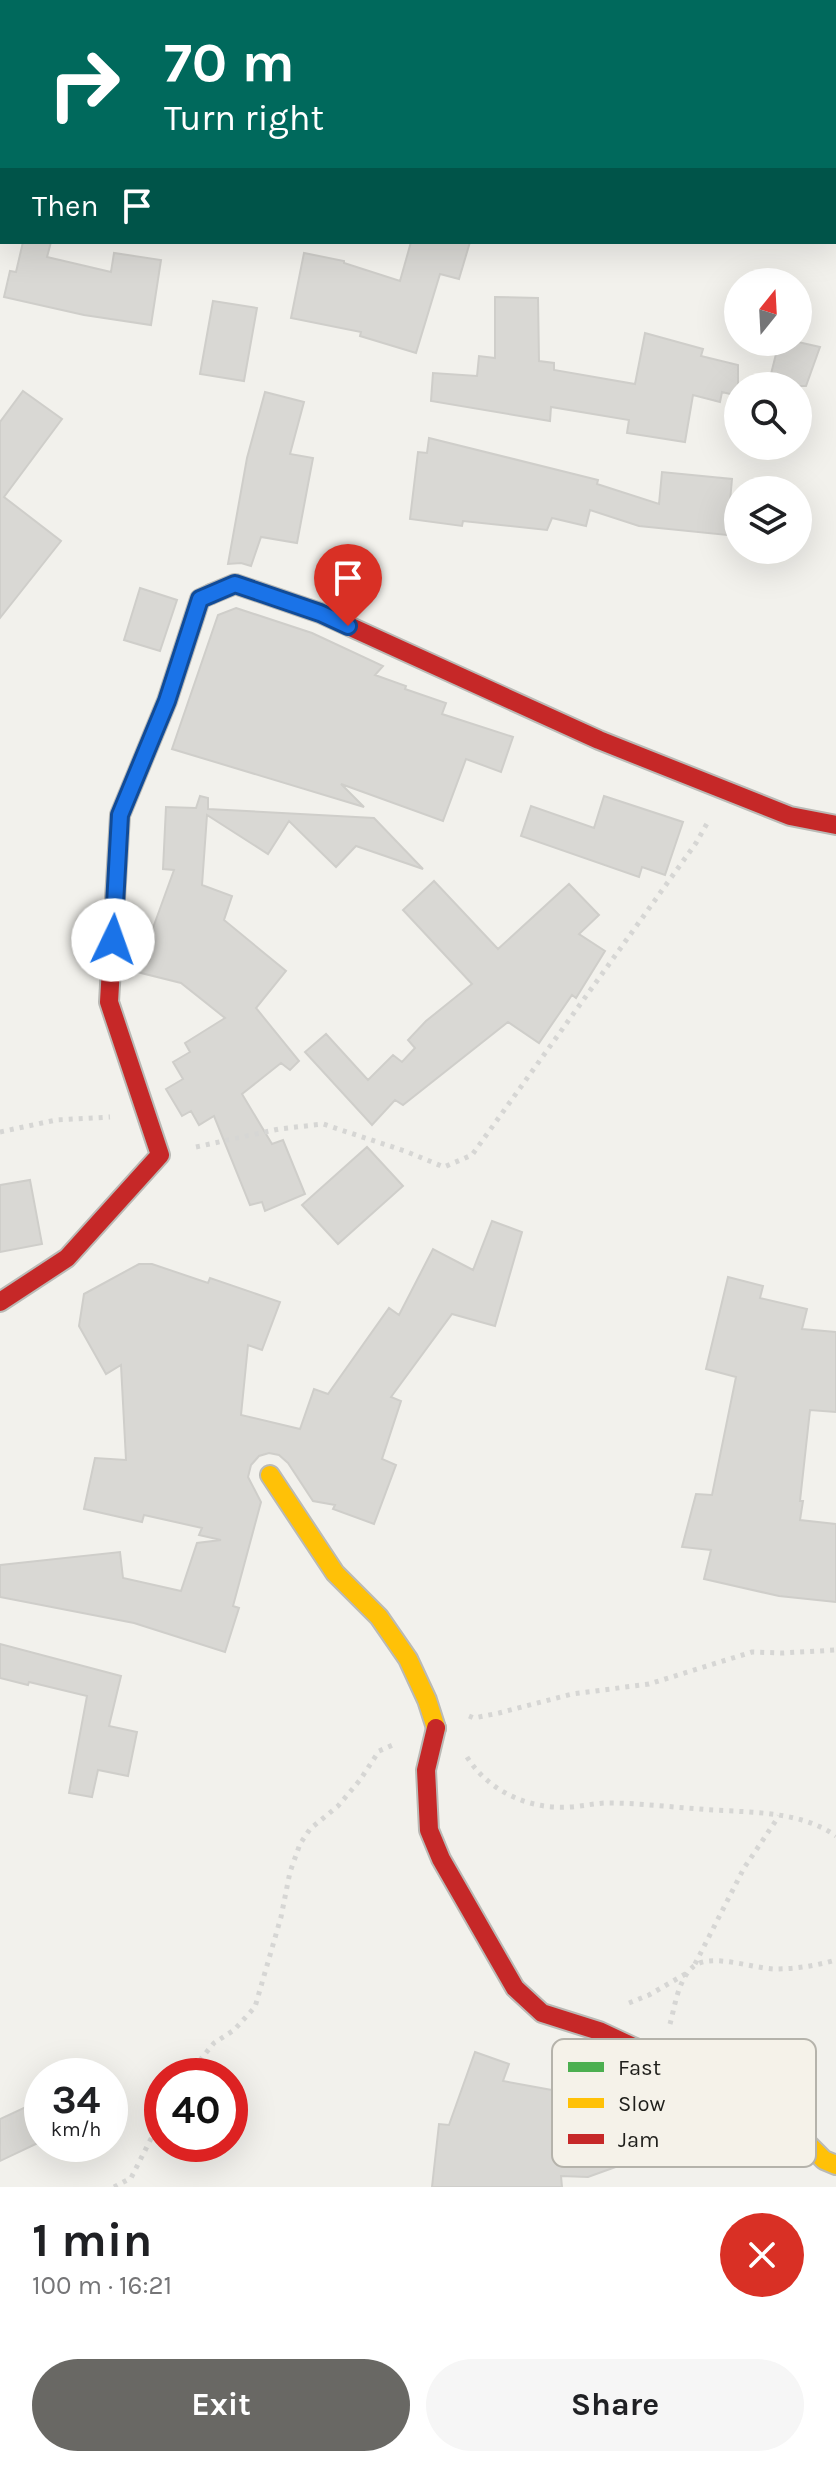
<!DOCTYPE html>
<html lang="en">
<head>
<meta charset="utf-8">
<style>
  body { margin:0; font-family:Karla,sans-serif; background:#f6f6f6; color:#202124; height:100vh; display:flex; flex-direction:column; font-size:30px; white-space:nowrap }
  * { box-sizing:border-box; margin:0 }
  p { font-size:26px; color:#757577 }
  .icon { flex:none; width:44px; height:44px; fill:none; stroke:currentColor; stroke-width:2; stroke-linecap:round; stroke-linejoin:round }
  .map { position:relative; height:2187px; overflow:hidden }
  .panel { display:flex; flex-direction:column; background:#fff; flex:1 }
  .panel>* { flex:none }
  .banner { position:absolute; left:0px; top:0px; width:836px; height:244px; box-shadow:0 8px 32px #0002; background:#00695c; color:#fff; overflow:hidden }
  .needle { width:52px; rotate:18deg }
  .controls { position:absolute; left:724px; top:268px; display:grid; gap:16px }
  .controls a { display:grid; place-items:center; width:88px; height:88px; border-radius:50%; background:#fff; box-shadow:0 8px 32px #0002; font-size:40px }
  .speed { position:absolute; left:24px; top:2058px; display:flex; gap:16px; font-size:40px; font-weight:700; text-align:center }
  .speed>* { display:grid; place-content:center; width:104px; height:104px; border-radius:50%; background:#fff; box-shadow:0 8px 32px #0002; line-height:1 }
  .speed small { font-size:20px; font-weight:400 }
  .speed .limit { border:12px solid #d22; background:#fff; color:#111 }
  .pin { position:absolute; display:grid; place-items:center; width:68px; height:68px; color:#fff; margin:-82px -34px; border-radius:50% 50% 50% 0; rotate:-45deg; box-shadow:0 0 8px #0007 }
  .pin .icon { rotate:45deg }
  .me { position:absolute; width:88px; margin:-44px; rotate:3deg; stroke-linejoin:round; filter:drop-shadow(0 0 6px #0008) }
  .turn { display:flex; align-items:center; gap:28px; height:168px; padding:0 32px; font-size:36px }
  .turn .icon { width:104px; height:104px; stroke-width:2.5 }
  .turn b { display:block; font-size:56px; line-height:68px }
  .then { display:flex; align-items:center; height:76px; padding:0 32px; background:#0003; gap:16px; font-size:30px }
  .round { display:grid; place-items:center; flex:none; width:84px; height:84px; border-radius:42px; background:#f6f6f6 }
  .summary { display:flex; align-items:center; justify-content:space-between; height:136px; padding:0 32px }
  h1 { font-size:48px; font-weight:700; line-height:60px }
  .primary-button { display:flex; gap:16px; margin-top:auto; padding:16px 32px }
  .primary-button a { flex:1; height:92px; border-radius:48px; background:#696864; color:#fff; font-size:32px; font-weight:700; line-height:92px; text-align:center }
  .primary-button a+a { background:#f6f6f6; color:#202124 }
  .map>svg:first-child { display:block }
</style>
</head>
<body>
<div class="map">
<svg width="836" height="2187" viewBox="0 0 836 2187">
  <rect width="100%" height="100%" fill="#f2f1ec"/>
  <!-- building -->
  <path fill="#d9d8d4" stroke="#cfceca" stroke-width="2" d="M 23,242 L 51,242 L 47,257 L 111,272 L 114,253 L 161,260 L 151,325 L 84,315 L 4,297 L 10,271 L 16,272 Z
    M 411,242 L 470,242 L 459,279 L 440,274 L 416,353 L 360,336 L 361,332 L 291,318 L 304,253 L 344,261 L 344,263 L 400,281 Z
    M 495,297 L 538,298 L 539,361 L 554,363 L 554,370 L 635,384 L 645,333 L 703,349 L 701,356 L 738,365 L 738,396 L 722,392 L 720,402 L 693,395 L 685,442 L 627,433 L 629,420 L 551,407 L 550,421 L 431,401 L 433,373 L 477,376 L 479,356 L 495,358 Z
    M 213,301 L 257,308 L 244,381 L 200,374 Z
    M 779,342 L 798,342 L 820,347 L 806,386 L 768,386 Z
    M 23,391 L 62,419 L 4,497 L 61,541 L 0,618 L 0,422 Z
    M 265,392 L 304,402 L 290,454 L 313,458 L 297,543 L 261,537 L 251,566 L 241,563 L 228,564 L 247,458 Z
    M 429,438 L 598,480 L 597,484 L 659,504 L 662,472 L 732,479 L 727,535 L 639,526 L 590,510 L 586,526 L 552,518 L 547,530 L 463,521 L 462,526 L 410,519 L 418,452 L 427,453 Z
    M 140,588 L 177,600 L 160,651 L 124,640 Z
    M 236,608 L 312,633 L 383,666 L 375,675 L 406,686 L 405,689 L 446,703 L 442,714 L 513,737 L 501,772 L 466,759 L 443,821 L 341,784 L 364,807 L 172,749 L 218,615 Z
    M 200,796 L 208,798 L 208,809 L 374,818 L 423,869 L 356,846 L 336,867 L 289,821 L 268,854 L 207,815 L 202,885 L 232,896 L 224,920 L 286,971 L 256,1008 L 299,1061 L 290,1070 L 281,1063 L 242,1094 L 272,1144 L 283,1140 L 305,1194 L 265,1211 L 262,1202 L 250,1205 L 214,1116 L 199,1125 L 191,1111 L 182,1116 L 166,1089 L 183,1079 L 173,1062 L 190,1052 L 185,1043 L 225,1018 L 181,983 L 137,972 L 174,870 L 163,869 L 166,807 L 196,808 Z
    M 604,796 L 683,822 L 665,875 L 642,867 L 639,877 L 521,836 L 531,806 L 594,828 Z
    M 434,881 L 498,949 L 569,884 L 599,915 L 579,934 L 605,951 L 576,998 L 572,995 L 539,1043 L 508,1022 L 403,1105 L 395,1100 L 372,1125 L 305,1052 L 326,1034 L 368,1080 L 393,1055 L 402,1062 L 415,1048 L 408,1040 L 426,1021 L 472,984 L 403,910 Z
    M 367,1147 L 403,1186 L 338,1244 L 302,1205 Z
    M 30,1180 L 42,1244 L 0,1252 L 0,1185 Z
    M 492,1221 L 522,1232 L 495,1326 L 452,1314 L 391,1397 L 401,1401 L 382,1459 L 396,1465 L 374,1524 L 333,1509 L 335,1505 L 313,1501 L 288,1463 L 279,1455 L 269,1453 L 259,1456 L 251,1465 L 248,1477 L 261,1502 L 233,1606 L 239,1608 L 225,1652 L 134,1623 L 0,1597 L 0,1565 L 120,1552 L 123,1578 L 181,1591 L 197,1543 L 221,1540 L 199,1535 L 202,1528 L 144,1515 L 142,1522 L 84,1509 L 95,1458 L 126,1460 L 121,1365 L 106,1374 L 79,1326 L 84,1294 L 139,1264 L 152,1264 L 208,1283 L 210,1278 L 280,1302 L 262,1350 L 248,1345 L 241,1415 L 300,1429 L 314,1389 L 328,1394 L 389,1308 L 399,1315 L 433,1249 L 473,1270 Z
    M 728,1277 L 763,1286 L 760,1298 L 807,1309 L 802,1329 L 836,1332 L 836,1412 L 810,1410 L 800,1501 L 803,1501 L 800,1520 L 836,1524 L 836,1602 L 779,1596 L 704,1579 L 711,1550 L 682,1547 L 696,1494 L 712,1495 L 736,1377 L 706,1369 Z
    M 0,1644 L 121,1676 L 109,1726 L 137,1732 L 128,1776 L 98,1770 L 92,1797 L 69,1793 L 87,1696 L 29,1682 L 28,1685 L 0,1678 Z
    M 475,2052 L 509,2064 L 503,2081 L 574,2094 L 581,2072 L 683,2103 L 684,2095 L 688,2095 L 700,2101 L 730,2128 L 723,2163 L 660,2151 L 588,2177 L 561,2176 L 562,2187 L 432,2187 L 439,2124 L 449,2125 Z
    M 28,2106 L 42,2135 L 42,2141 L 0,2161 L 0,2119 Z"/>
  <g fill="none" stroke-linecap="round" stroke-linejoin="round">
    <defs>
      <path id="street" d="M 55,2 L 57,0
        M 0,122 L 2,117"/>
      <path id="fast" d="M 115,899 L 120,815 L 167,701 L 200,599 L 211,594"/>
      <path id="slow" d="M 270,1475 L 335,1573 L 379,1617 L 408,1659 L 427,1700 L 436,1728
        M 715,2085 L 757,2123 L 803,2139 L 824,2160 L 836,2165"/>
      <path id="jam" d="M 211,594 L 235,584 L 320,613 L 599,740 L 790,816 L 836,825
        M 0,1302 L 67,1258 L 160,1155 L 109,1002 L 115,899
        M 436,1728 L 426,1770 L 429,1830 L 441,1859 L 515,1988 L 542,2013 L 599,2031 L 715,2085"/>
    </defs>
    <!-- street casing -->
    <use href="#street" stroke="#babab6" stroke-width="32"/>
    <!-- fast casing -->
    <use href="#fast" stroke="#babab6" stroke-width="22"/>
    <!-- slow casing -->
    <use href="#slow" stroke="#babab6" stroke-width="22"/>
    <!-- jam casing -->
    <use href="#jam" stroke="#babab6" stroke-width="22"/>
    <!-- path -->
    <path stroke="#d6d6d4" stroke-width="5" stroke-dasharray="4 6" stroke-linecap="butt" d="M 0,1132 L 56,1120 L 110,1117
      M 196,1147 L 279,1129 L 323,1124 L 405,1151 L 444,1167 L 472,1155 L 696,843 L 709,820
      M 469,1716 L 474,1718 L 499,1713 L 572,1694 L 649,1684 L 752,1652 L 783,1653 L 836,1650
      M 467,1757 C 489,1792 530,1810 571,1807 C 584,1806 596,1803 608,1803 C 639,1803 669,1807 699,1809 C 744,1813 798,1809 836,1836
      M 695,1964 L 744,1868 L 779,1816
      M 629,2003 L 649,1995 L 687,1973
      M 670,2024 C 675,2006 678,1979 694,1966 C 711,1953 752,1968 774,1969 C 795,1969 815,1966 836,1960
      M 187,2076 L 214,2043 L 234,2030 L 255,2007 L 281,1917 L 290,1872 L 300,1844 L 310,1829 L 338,1806 L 360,1780 L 379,1751 L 395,1744
      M 114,2187 L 131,2178 L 162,2117"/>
    <!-- street -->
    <use href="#street" stroke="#fdfdfc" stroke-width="28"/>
    <!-- fast -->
    <use href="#fast" stroke="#4caf50" stroke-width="18"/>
    <!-- slow -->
    <use href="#slow" stroke="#ffc107" stroke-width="18"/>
    <!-- jam -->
    <use href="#jam" stroke="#c62828" stroke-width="18"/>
  </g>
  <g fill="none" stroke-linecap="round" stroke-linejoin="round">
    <defs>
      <path id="route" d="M 113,940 L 120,815 L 167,701 L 200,599 L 235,584 L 320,613 L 348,626"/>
    </defs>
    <!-- route casing -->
    <use href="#route" stroke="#114b97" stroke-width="20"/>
    <!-- route -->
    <use href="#route" stroke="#1a73e8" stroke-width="14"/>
  </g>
  <!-- legend -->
  <rect x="552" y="2039" width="264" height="128" rx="12" fill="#f5f2e9" stroke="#b5b3ab" stroke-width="2"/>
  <rect x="568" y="2062" width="36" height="10" fill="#4caf50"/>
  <rect x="568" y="2098" width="36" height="10" fill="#ffc107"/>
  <rect x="568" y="2134" width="36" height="10" fill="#c62828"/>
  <g font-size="22" fill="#1f1f1b">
    <text x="618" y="2075">Fast</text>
    <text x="618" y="2111">Slow</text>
    <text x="618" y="2147">Jam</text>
  </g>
</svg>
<div class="controls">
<a><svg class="needle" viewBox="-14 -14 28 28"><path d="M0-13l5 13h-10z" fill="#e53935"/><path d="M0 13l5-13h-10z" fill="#757577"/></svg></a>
<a><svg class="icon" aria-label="search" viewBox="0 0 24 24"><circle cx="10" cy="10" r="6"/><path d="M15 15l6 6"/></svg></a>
<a><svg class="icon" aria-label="layers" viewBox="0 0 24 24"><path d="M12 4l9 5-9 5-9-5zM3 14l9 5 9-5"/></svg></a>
</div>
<div class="speed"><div>34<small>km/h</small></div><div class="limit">40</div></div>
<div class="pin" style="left:348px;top:626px;background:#d93025"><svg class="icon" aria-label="arrive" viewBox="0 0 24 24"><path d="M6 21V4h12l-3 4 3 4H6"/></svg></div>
<svg class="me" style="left:113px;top:940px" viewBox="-20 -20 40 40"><circle r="19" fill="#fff"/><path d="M0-13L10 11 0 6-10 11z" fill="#1a73e8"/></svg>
<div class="banner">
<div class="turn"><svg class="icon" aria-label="right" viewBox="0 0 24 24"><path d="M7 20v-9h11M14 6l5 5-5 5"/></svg><div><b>70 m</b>Turn right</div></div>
<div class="then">Then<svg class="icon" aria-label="arrive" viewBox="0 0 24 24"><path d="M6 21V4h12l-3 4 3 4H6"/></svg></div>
</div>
</div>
<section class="panel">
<div class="summary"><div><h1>1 min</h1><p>100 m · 16:21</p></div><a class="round" style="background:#d93025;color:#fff"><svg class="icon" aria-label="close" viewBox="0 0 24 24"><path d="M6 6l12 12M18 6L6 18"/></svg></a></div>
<div class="primary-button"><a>Exit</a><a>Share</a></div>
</section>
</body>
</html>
